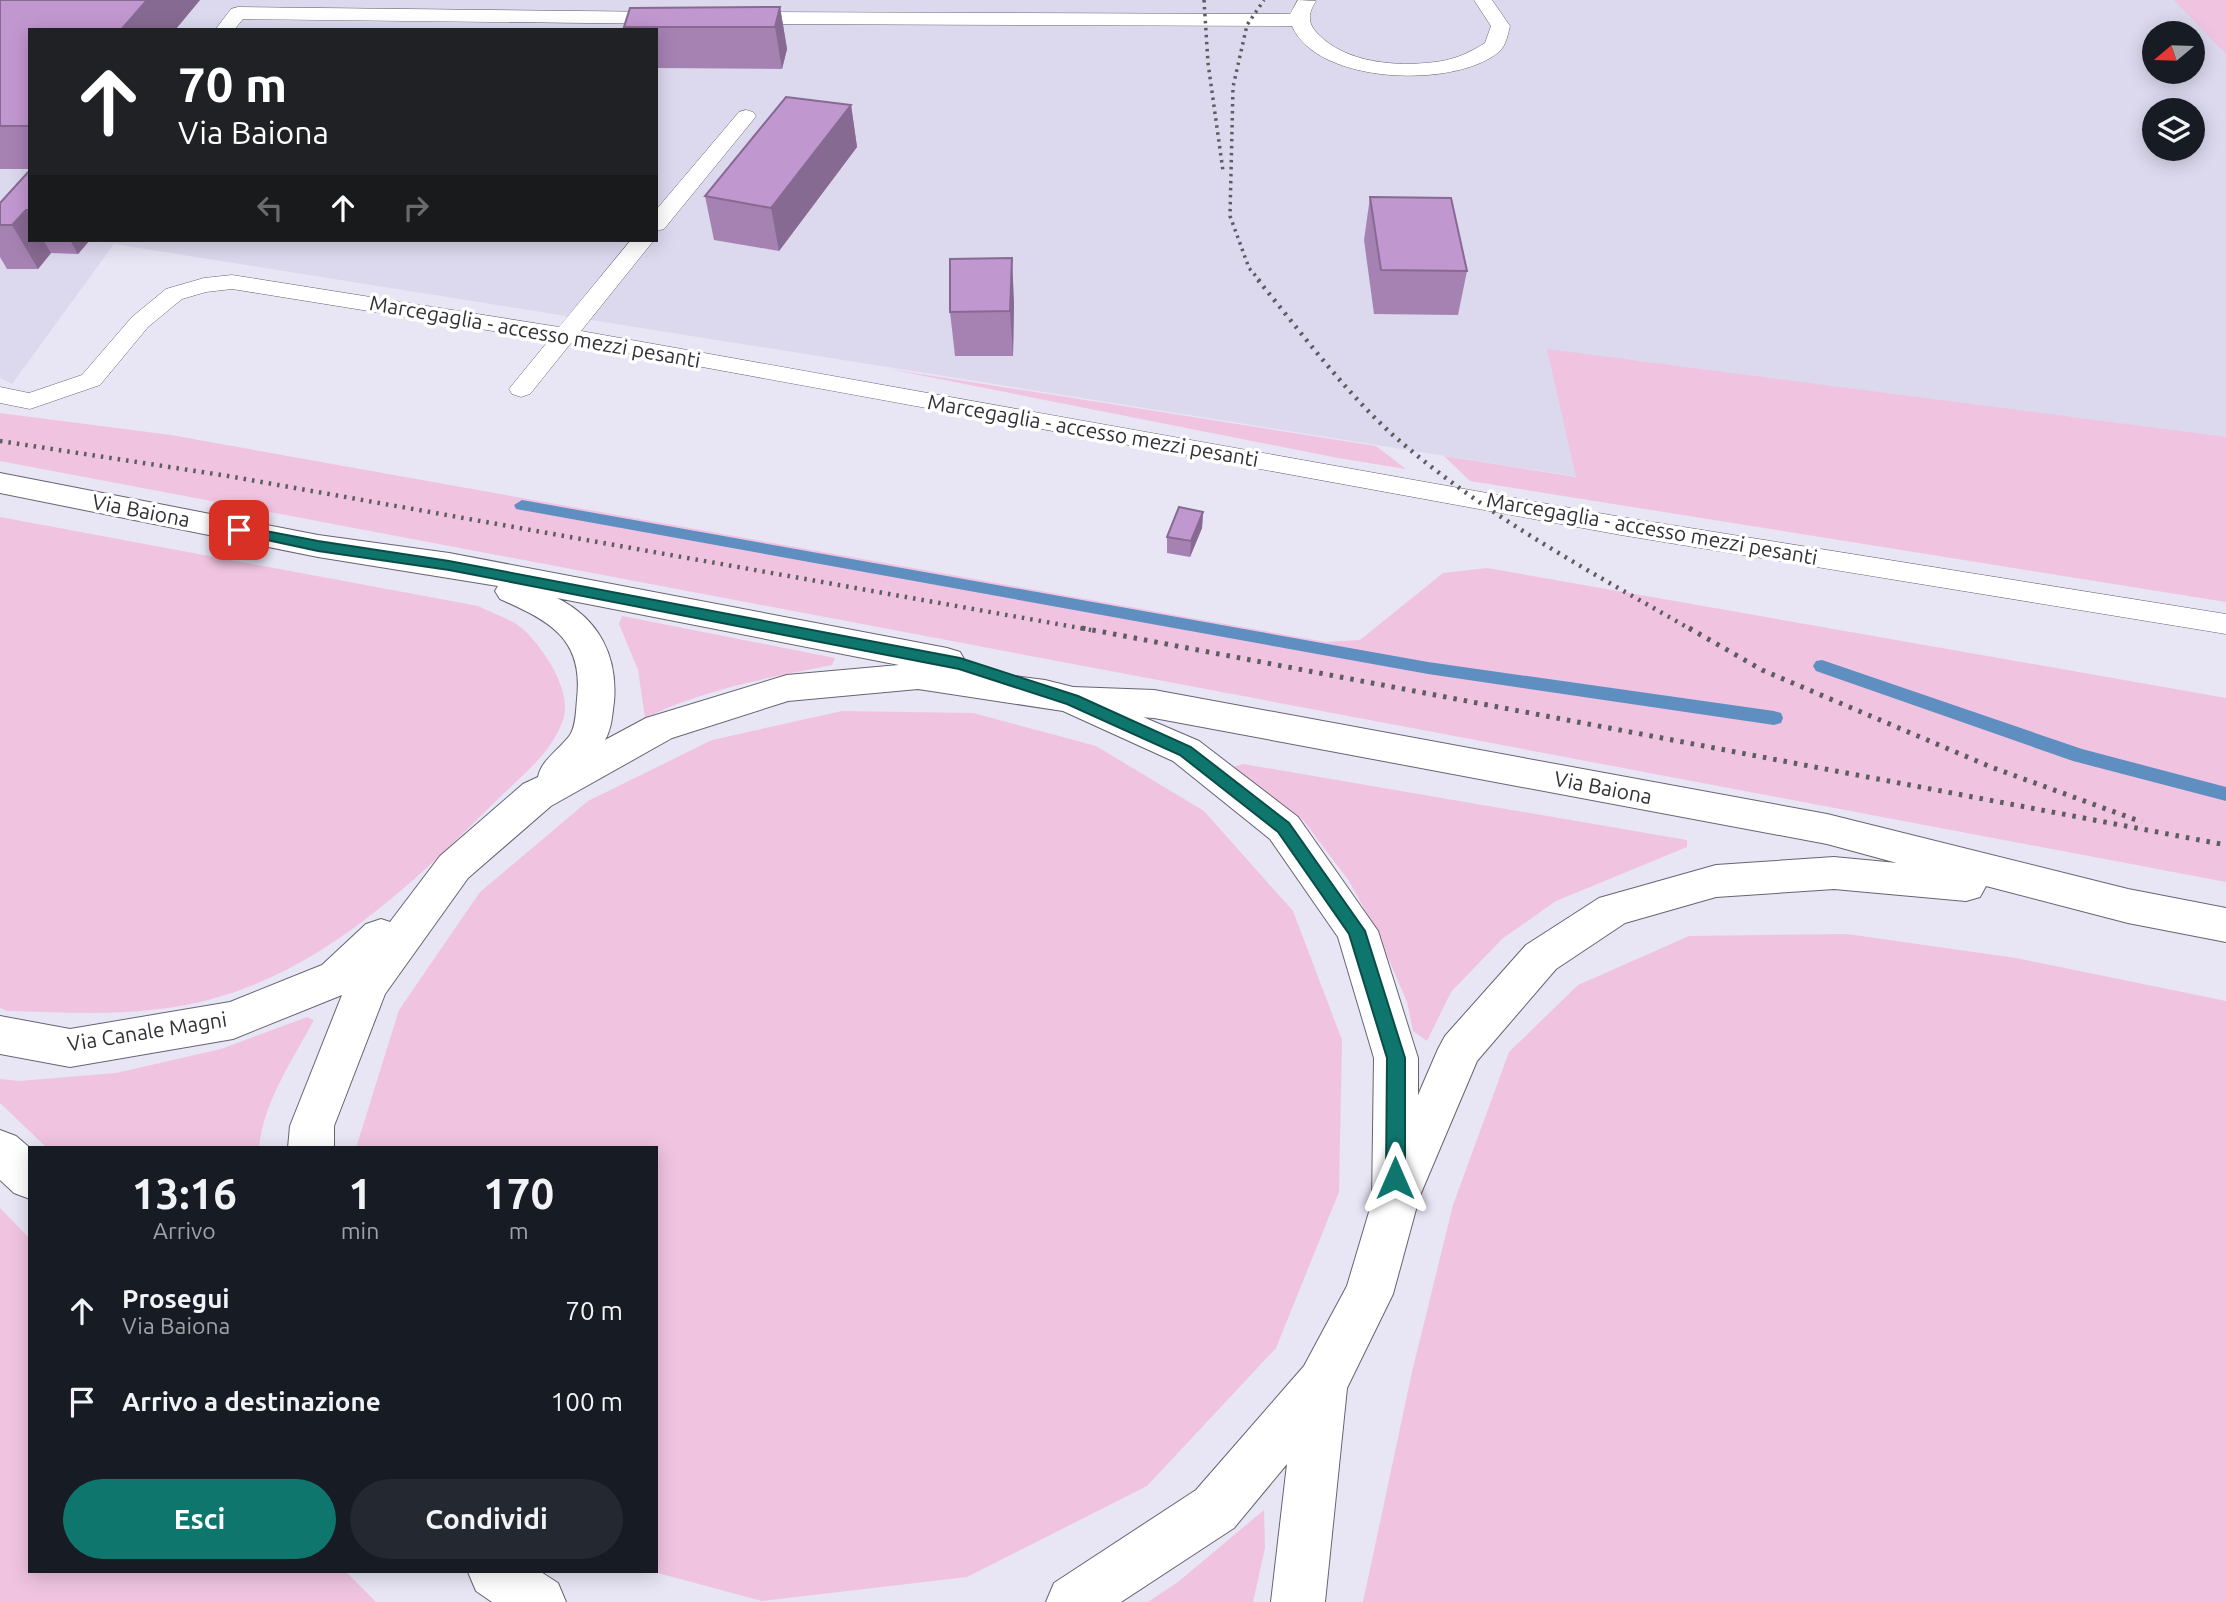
<!DOCTYPE html>
<html lang="it">
<head>
<meta charset="utf-8">
<style>
  body { margin:0; font-family:Ubuntu,sans-serif; background:#242831; color:#f1f3f6; height:100vh; display:flex; flex-direction:column; font-size:26px; white-space:nowrap }
  * { box-sizing:border-box; margin:0 }
  p { font-size:23px; color:#9ea1a6 }
  .icon { flex:none; width:38px; height:38px; fill:none; stroke:currentColor; stroke-width:2; stroke-linecap:round; stroke-linejoin:round }
  .map { position:relative; flex:1; overflow:hidden }
  .panel { position:absolute; left:28px; top:1146px; width:630px; height:427px; display:flex; flex-direction:column; background:#171b24; border-radius:0px; box-shadow:0 4px 18px #0003 }
  .panel>* { flex:none }
  .top-card { position:absolute; left:28px; top:28px; width:630px; height:214px; border-radius:0px; box-shadow:0 4px 18px #0003; background:#202124; color:#fff; overflow:hidden }
  .needle { width:46px; rotate:251deg }
  .fabs { position:absolute; left:2142px; top:21px; display:grid; gap:14px }
  .fabs a { display:grid; place-items:center; width:63px; height:63px; border-radius:50%; background:#171b24; box-shadow:0 4px 18px #0003; font-size:35px }
  .pin { position:absolute; display:grid; place-items:center; width:60px; height:60px; color:#fff; margin:-30px; border-radius:14px; box-shadow:0 4px 10px #0006 }
  .me { position:absolute; width:77px; margin:-38px; rotate:0deg; stroke-linejoin:round; filter:drop-shadow(0 0 5px #0008) }
  .turn { display:flex; align-items:center; gap:24px; height:147px; padding:0 35px; font-size:32px }
  .turn .icon { width:91px; height:91px; stroke-width:2.5 }
  .turn b { display:block; font-size:49px; line-height:60px }
  .lanes { display:flex; align-items:center; height:66px; padding:0 35px; background:#0003; justify-content:center; gap:35px; direction:ltr }
  .lanes .off { opacity:.35 }
  .eta { display:flex; justify-content:space-evenly; align-items:center; height:119px; text-align:center }
  .eta b { font-size:42px; font-weight:700; line-height:49px }
  .cta { display:flex; gap:14px; margin-top:auto; padding:14px 35px }
  .cta a { flex:1; height:80px; border-radius:42px; background:#0f766e; color:#fff; font-size:28px; font-weight:700; line-height:80px; text-align:center }
  .cta a+a { background:#242831; color:#f1f3f6 }
  ul { padding:0; list-style:none }
  li { display:flex; align-items:center; gap:21px; height:91px; padding:0 35px }
  li div { flex:1 }
  li b { display:block; font-size:26px }
  li em { font-style:normal }
  .map>svg:first-child { display:block }
</style>
</head>
<body>
<div class="map">
<svg width="2226" height="1602" viewBox="0 0 2226 1602">
  <rect width="100%" height="100%" fill="#e8e5f5"/>
  <!-- built -->
  <path fill="#dcd8ee" fill-rule="evenodd" d="M 0,0 L 2226,0 L 2226,580 L 114,244 L 12,384 L 0,378 ZM 30,30 L 656,30 L 656,240 L 30,240 ZM 2154,33 L 2193,33 L 2193,72 L 2154,72 ZM 2154,110 L 2193,110 L 2193,149 L 2154,149 Z"/>
  <!-- green -->
  <path fill="#f0c4e1" d="M 2174,0 L 2226,0 L 2226,54 Z
    M 1547,349 L 2226,437 L 2226,602 L 1470,481 L 1444,456 L 1576,477 Z
    M 889,369 L 1376,446 L 1406,469 L 1338,458 Z
    M 0,413 L 171,435 L 1326,642 L 1360,640 L 1443,573 L 1487,568 L 2226,698 L 2226,882 L 0,461 Z
    M 0,517 L 478,606 C 492,613 514,620 525,631 C 544,649 573,692 563,720 C 552,753 520,777 496,801 C 417,879 332,963 222,996 C 149,1018 82,1013 7,1011 L 0,1008 Z
    M 622,616 L 835,658 L 832,665 C 767,678 704,689 645,718 L 638,670 L 619,624 Z
    M 842,711 L 973,713 L 1096,746 L 1204,811 L 1293,911 L 1342,1040 L 1339,1192 L 1276,1348 L 1147,1486 L 967,1577 L 762,1601 L 654,1572 L 656,1148 L 356,1148 L 399,1010 L 480,892 L 588,801 L 712,740 Z
    M 1243,764 L 1687,840 L 1687,847 L 1556,901 L 1502,939 L 1451,992 L 1427,1041 L 1413,1031 L 1407,1002 L 1377,932 L 1349,881 L 1303,820 L 1234,767 Z
    M 1847,934 L 2016,958 L 2226,1001 L 2226,1602 L 1363,1602 L 1412,1372 L 1453,1205 L 1509,1052 L 1578,985 L 1689,936 Z
    M 307,1017 L 314,1020 C 293,1059 263,1103 259,1148 L 47,1148 L 0,1103 L 0,1079 L 19,1081 L 116,1073 L 221,1049 Z
    M 0,1208 L 30,1239 L 30,1572 L 346,1572 L 376,1602 L 0,1602 Z
    M 1264,1510 L 1265,1548 L 1253,1602 L 1148,1602 L 1178,1582 Z"/>
  <g fill="none" stroke-linecap="round" stroke-linejoin="round">
    <!-- stream -->
    <path fill="#5f8ec1" fill-rule="evenodd" d="M 522,500 L 1428,662 L 1774,711 L 1781,713 L 1783,718 L 1781,723 L 1774,725 L 1428,674 L 516,509 L 514,505 Z
      M 1822,660 L 2082,749 L 2226,787 L 2226,801 L 2073,761 L 1816,671 L 1813,666 L 1816,661 Z"/>
    <defs>
      <path id="service" d="M 1298,0 L 1316,1 C 1308,13 1307,23 1318,34 C 1346,63 1396,67 1435,62 C 1454,60 1469,53 1485,43 L 1491,26 L 1474,0 L 1492,0 L 1510,26 C 1508,34 1506,45 1500,51 C 1457,89 1317,85 1292,26 L 740,24 L 731,18 L 740,12 L 1290,14 Z
        M 238,7 L 668,12 L 677,18 L 668,24 L 243,19 L 234,30 L 215,30 L 231,9 Z
        M 746,110 L 753,112 L 756,116 L 753,120 L 664,229 L 656,231 L 656,210 L 739,112 Z
        M 631,240 L 654,240 L 581,331 L 1621,517 L 2226,614 L 2226,634 L 1621,535 L 571,343 L 530,394 L 521,397 L 512,394 L 509,389 L 549,340 L 232,289 L 206,292 L 182,299 L 148,327 L 100,385 L 30,409 L 0,403 L 0,387 L 29,393 L 82,375 L 132,317 L 166,289 L 204,278 L 232,275 L 559,327 Z"/>
      <path id="minor" d="M 1073,687 L 1154,690 L 1827,814 L 2128,889 L 2226,908 L 2226,942 L 2128,923 L 1986,886 L 1980,897 L 1966,901 L 1834,889 L 1716,897 L 1625,923 L 1556,969 L 1477,1061 L 1413,1212 L 1397,1219 L 1381,1212 L 1374,1197 L 1438,1049 L 1445,1036 L 1526,945 L 1599,898 L 1716,865 L 1834,857 L 1897,863 L 1827,844 L 1154,718 L 1073,713 L 1060,710 L 1055,700 L 1060,690 Z"/>
      <path id="secondary" d="M 0,473 L 318,535 L 449,553 L 947,648 L 960,652 L 965,661 L 961,669 L 1045,680 L 1073,687 L 1199,741 L 1298,817 L 1378,931 L 1418,1058 L 1418,1202 L 1393,1294 L 1347,1388 L 1325,1602 L 1271,1602 L 1287,1464 L 1234,1528 L 1121,1602 L 1046,1602 L 1054,1583 L 1196,1490 L 1304,1366 L 1347,1286 L 1372,1202 L 1374,1058 L 1338,937 L 1270,839 L 1173,761 L 1063,711 L 918,689 L 788,701 L 672,738 L 551,806 L 468,878 L 385,994 L 334,1126 L 334,1148 L 288,1148 L 290,1126 L 342,995 L 233,1039 L 70,1067 L 0,1054 L 0,1016 L 70,1029 L 230,1002 L 322,965 L 366,924 L 381,919 L 390,922 L 440,856 L 523,784 L 538,777 C 541,760 560,749 570,735 C 576,726 576,710 577,699 C 584,638 549,621 500,599 L 495,591 L 498,586 L 318,557 L 0,493 ZM 557,598 L 899,665 L 787,675 L 646,718 L 605,740 C 612,728 612,715 614,702 C 618,656 599,619 557,598 Z
        M 0,1130 L 16,1136 L 30,1148 L 30,1199 L 14,1193 L 0,1180 Z
        M 468,1572 L 541,1572 L 558,1583 L 566,1602 L 492,1602 L 476,1591 Z"/>
    </defs>
    <!-- service casing -->
    <use href="#service" stroke="#676471" stroke-width="1"/>
    <!-- minor casing -->
    <use href="#minor" stroke="#676471" stroke-width="2"/>
    <!-- secondary casing -->
    <use href="#secondary" stroke="#676471" stroke-width="2"/>
    <!-- service -->
    <use href="#service" fill="#fff" fill-rule="evenodd"/>
    <!-- minor -->
    <use href="#minor" fill="#fff" fill-rule="evenodd"/>
    <!-- secondary -->
    <use href="#secondary" fill="#fff" fill-rule="evenodd"/>
    <!-- rail-far2 -->
    <path stroke="#5d5c63" stroke-width="3.5" stroke-dasharray="2.5 4.5" stroke-linecap="butt" d="M 1204,0 L 1208,63 L 1223,171
      M 1260,281 L 1249,268 L 1230,216 L 1233,87 L 1247,25 L 1264,0"/>
    <!-- rail-far1 -->
    <path stroke="#5d5c63" stroke-width="4.5" stroke-dasharray="2.5 6" stroke-linecap="butt" d="M 1258,280 C 1300,331 1345,392 1394,436 C 1484,515 1589,571 1692,630
      M 0,441 L 228,476 L 1091,630"/>
    <!-- rail -->
    <path stroke="#5d5c63" stroke-width="5" stroke-dasharray="3.5 7" stroke-linecap="butt" d="M 1082,628 L 2226,845
      M 1689,628 L 1762,670 L 1991,767 L 2142,822"/>
  </g>
  <!-- wall -->
  <path fill="#a682b3" d="M 0,0 L 200,0 L 175,30 L 30,30 L 30,169 L 0,169 Z
    M 780,7 L 787,49 L 782,69 L 656,68 L 656,30 L 625,30 L 624,27 Z
    M 851,105 L 857,147 L 779,251 L 714,240 L 705,196 Z
    M 30,170 L 30,240 L 90,240 L 78,254 L 51,253 L 38,269 L 7,269 L 0,257 L 0,203 Z
    M 1370,197 L 1467,271 L 1458,315 L 1374,314 L 1364,240 Z
    M 1014,302 L 1013,356 L 955,356 L 950,312 Z
    M 1203,512 L 1202,528 L 1190,557 L 1167,553 L 1167,537 Z"/>
  <!-- shaded-wall -->
  <path fill="#876a92" d="M 147,0 L 200,0 L 175,30 L 121,30 Z
    M 780,7 L 787,49 L 782,69 L 775,27 Z
    M 851,105 L 857,147 L 779,251 L 771,208 Z
    M 26,210 L 30,216 L 30,240 L 43,240 L 51,253 L 38,269 L 12,225 Z
    M 70,240 L 90,240 L 78,254 Z
    M 1012,258 L 1014,302 L 1013,356 L 1010,311 Z
    M 1203,512 L 1202,528 L 1190,557 L 1191,541 Z"/>
  <!-- building -->
  <path fill="#c197d0" stroke="#876a92" stroke-width="2" d="M 0,0 L 147,0 L 121,30 L 30,30 L 30,126 L 0,126 Z
    M 780,7 L 775,27 L 624,27 L 630,8 Z
    M 786,97 L 851,105 L 771,208 L 705,196 Z
    M 30,170 L 30,210 L 26,210 L 12,225 L 0,225 L 0,203 Z
    M 1370,197 L 1451,198 L 1467,271 L 1381,270 Z
    M 1012,258 L 1010,311 L 950,312 L 950,259 Z
    M 1179,507 L 1203,512 L 1191,541 L 1167,537 Z"/>
  <!-- route -->
  <path fill="#0f766e" stroke="#0a4d48" stroke-width="2" d="M 239,526 L 318,541 L 449,561 L 960,658 L 1078,696 L 1191,747 L 1289,823 L 1365,931 L 1405,1058 L 1405,1178 L 1402,1184 L 1395,1187 L 1388,1184 L 1386,1178 L 1387,1058 L 1349,934 L 1278,832 L 1180,755 L 1067,704 L 959,669 L 449,570 L 318,551 L 235,533 L 235,527 Z"/>
  <g text-anchor="middle" stroke-width="7" stroke-linejoin="round" paint-order="stroke">
    <!-- street labels -->
    <g font-size="21" fill="#333237" stroke="#fff">
      <text transform="translate(535 332) rotate(10)" y="7">Marcegaglia - accesso mezzi pesanti</text>
      <text transform="translate(1093 431) rotate(10)" y="7">Marcegaglia - accesso mezzi pesanti</text>
      <text transform="translate(141 511) rotate(11)" y="7">Via Baiona</text>
      <text transform="translate(1652 529) rotate(10)" y="7">Marcegaglia - accesso mezzi pesanti</text>
      <text transform="translate(1603 788) rotate(11)" y="7">Via Baiona</text>
      <text transform="translate(147 1032) rotate(-9)" y="7">Via Canale Magni</text>
    </g>
  </g>
</svg>
<div class="fabs">
<a><svg class="needle" viewBox="-14 -14 28 28"><path d="M0-13l5 13h-10z" fill="#e53935"/><path d="M0 13l5-13h-10z" fill="#9ea1a6"/></svg></a>
<a><svg class="icon" aria-label="layers" viewBox="0 0 24 24"><path d="M12 4l9 5-9 5-9-5zM3 14l9 5 9-5"/></svg></a>
</div>
<div class="pin" style="left:239px;top:530px;background:#d93025"><svg class="icon" aria-label="arrive" viewBox="0 0 24 24"><path d="M6 21V4h12l-3 4 3 4H6"/></svg></div>
<svg class="me" style="left:1395px;top:1178px" viewBox="-20 -20 40 40"><path d="M0-17L14 15 0 8-14 15z" fill="#0f766e" stroke="#fff" stroke-width="4"/></svg>
<div class="top-card">
<div class="turn"><svg class="icon" aria-label="ahead" viewBox="0 0 24 24"><path d="M12 20V5M6 11l6-6 6 6"/></svg><div><b>70 m</b>Via Baiona</div></div>
<div class="lanes"><svg class="icon off" aria-label="left" viewBox="0 0 24 24"><path d="M17 20v-9H6M10 6l-5 5 5 5"/></svg><svg class="icon" aria-label="ahead" viewBox="0 0 24 24"><path d="M12 20V5M6 11l6-6 6 6"/></svg><svg class="icon off" aria-label="right" viewBox="0 0 24 24"><path d="M7 20v-9h11M14 6l5 5-5 5"/></svg></div>
</div>
<section class="panel">
<div class="eta">
<div><b>13:16</b><p>Arrivo</p></div>
<div><b>1</b><p>min</p></div>
<div><b>170</b><p>m</p></div>
</div>
<ul>
<li><svg class="icon" aria-label="ahead" viewBox="0 0 24 24"><path d="M12 20V5M6 11l6-6 6 6"/></svg><div><b>Prosegui</b><p>Via Baiona</p></div><em>70 m</em></li>
<li><svg class="icon" aria-label="arrive" viewBox="0 0 24 24"><path d="M6 21V4h12l-3 4 3 4H6"/></svg><div><b>Arrivo a destinazione</b></div><em>100 m</em></li>
</ul>
<div class="cta"><a>Esci</a><a>Condividi</a></div>
</section>
</div>
</body>
</html>
